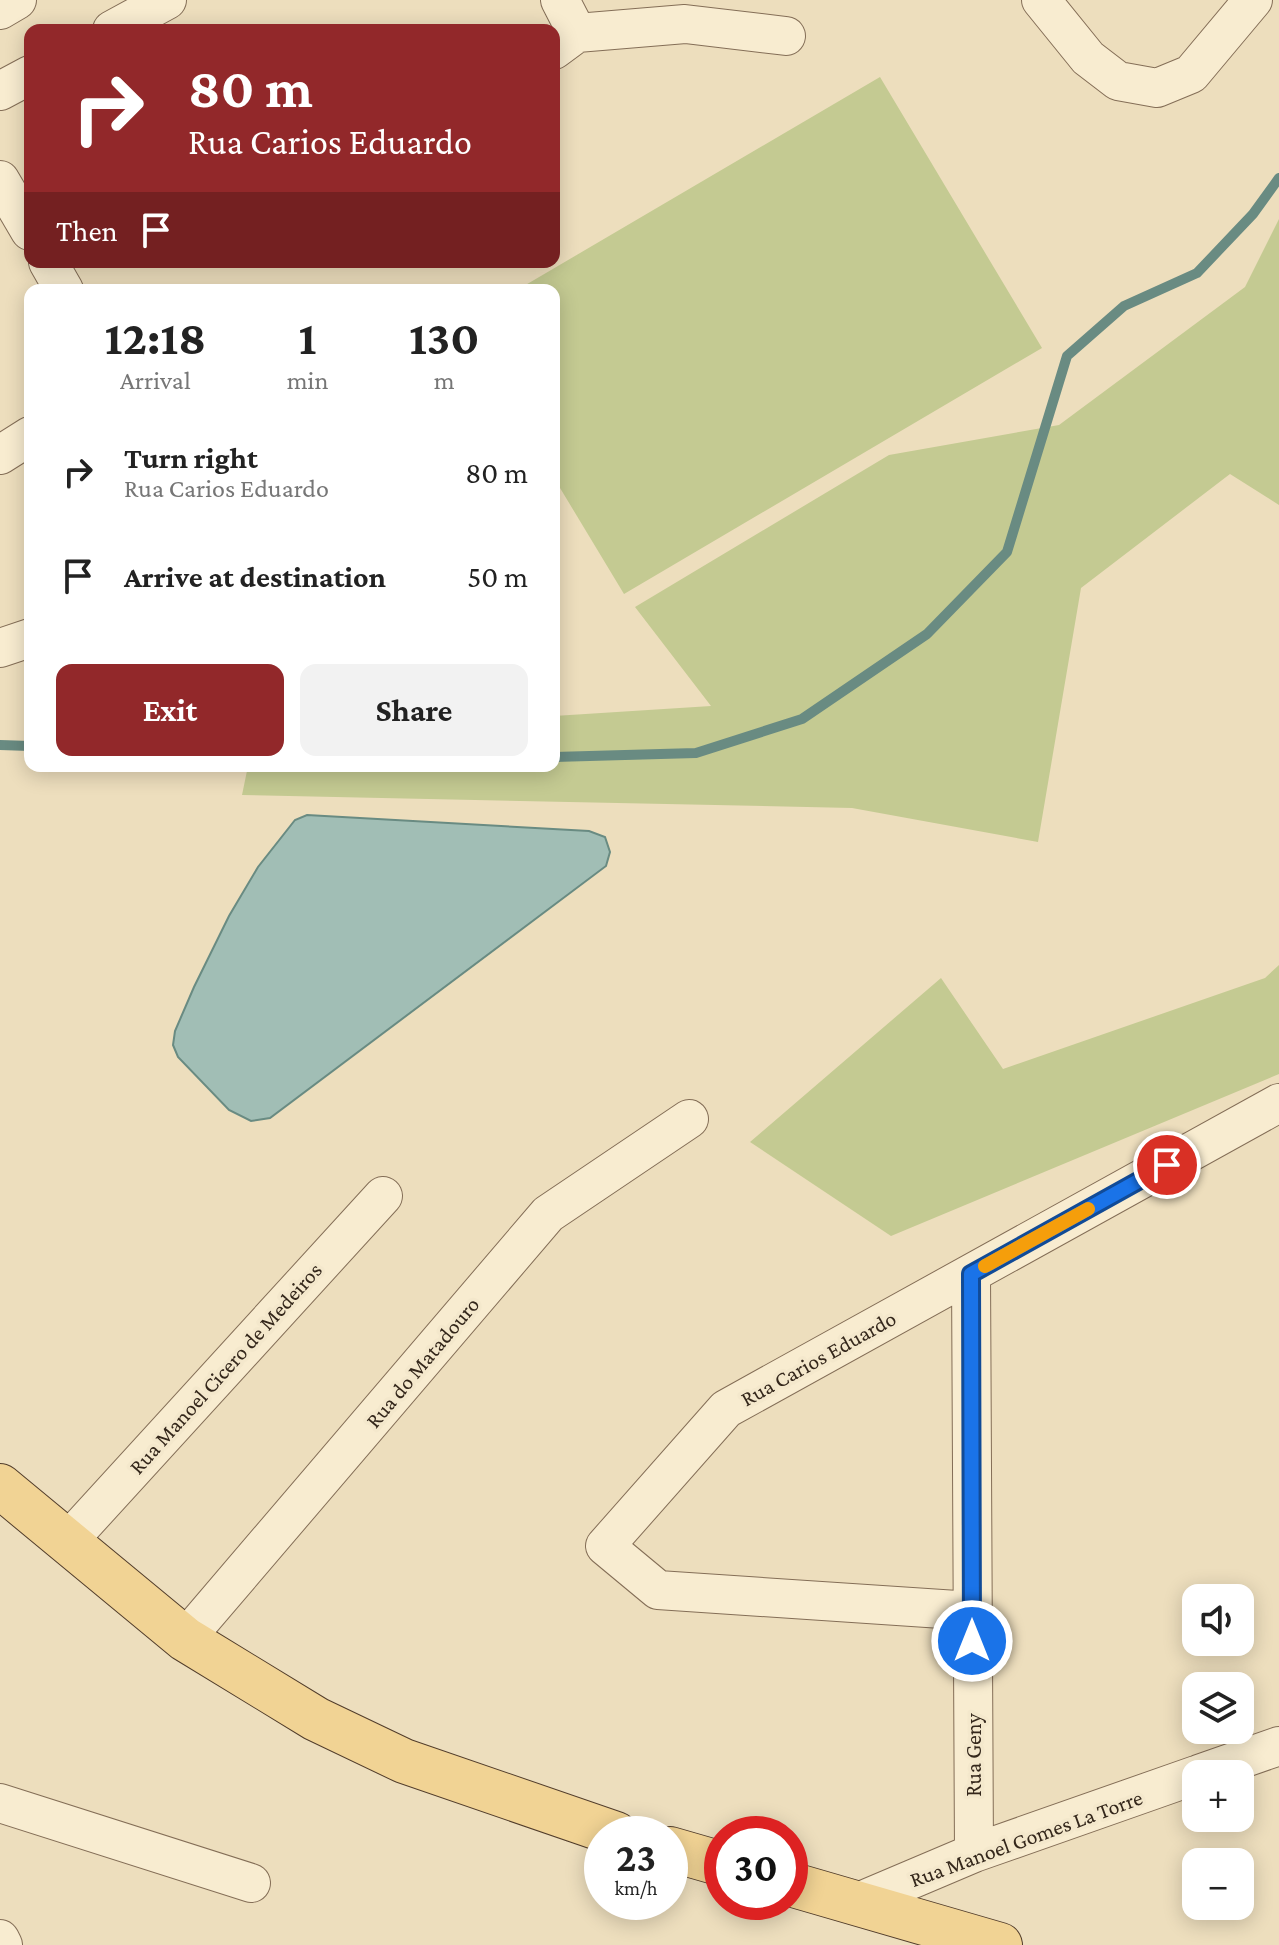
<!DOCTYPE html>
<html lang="en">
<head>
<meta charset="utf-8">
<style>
  body { margin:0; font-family:"Crimson Pro",serif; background:#f2f2f2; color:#222; height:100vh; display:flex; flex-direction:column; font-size:30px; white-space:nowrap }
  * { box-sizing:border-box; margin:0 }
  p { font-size:26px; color:#767676 }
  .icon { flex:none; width:44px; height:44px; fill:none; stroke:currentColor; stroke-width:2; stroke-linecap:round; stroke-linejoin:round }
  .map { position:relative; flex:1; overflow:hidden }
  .panel { position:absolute; left:24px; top:284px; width:536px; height:488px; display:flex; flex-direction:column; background:#fff; border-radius:16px; box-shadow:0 4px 20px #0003 }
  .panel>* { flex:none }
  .top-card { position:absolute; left:24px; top:24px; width:536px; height:244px; border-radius:16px; box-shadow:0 4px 20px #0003; background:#92282a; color:#fff; overflow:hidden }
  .fabs { position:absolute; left:1182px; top:1584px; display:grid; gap:16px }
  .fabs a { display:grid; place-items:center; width:72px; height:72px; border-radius:16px; background:#fff; box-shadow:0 4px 20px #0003; font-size:40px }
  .speed { position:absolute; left:584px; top:1816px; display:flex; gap:16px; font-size:40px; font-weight:700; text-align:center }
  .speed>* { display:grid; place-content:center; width:104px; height:104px; border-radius:50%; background:#fff; box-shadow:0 4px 20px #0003; line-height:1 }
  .speed small { font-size:20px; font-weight:400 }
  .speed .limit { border:12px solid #d22; background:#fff; color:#111 }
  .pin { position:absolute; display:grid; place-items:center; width:68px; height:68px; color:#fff; margin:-34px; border:4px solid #fff; border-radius:50%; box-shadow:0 2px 8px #0007 }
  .me { position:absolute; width:88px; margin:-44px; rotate:0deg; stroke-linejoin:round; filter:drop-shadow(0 0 6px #0008) }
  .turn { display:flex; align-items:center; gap:28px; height:168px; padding:0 32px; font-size:36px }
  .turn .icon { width:104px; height:104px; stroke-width:2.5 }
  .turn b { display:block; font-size:56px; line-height:68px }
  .then { display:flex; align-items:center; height:76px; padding:0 32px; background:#0003; gap:16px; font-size:30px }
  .eta { display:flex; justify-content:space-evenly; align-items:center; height:136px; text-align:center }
  .eta b { font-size:48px; font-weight:700; line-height:56px }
  .primary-button { display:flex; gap:16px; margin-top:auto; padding:16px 32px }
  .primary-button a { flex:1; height:92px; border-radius:16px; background:#92282a; color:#fff; font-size:32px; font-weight:700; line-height:92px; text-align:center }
  .primary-button a+a { background:#f2f2f2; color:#222 }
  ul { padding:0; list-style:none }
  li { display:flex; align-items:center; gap:24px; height:104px; padding:0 32px }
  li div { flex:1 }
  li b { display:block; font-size:30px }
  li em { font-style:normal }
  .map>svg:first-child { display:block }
</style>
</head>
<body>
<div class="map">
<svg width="1279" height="1945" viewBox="0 0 1279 1945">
  <rect width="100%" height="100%" fill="#eddebd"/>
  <!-- green -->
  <path fill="#c4ca92" d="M 880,77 L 1042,348 L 624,594 L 554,478 L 554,290 L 517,290 Z
    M 1279,219 L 1279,505 L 1230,474 L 1081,588 L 1038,842 L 852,808 L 242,795 L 248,766 L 554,766 L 554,716 L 711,706 L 635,607 L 889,455 L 1059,425 L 1245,287 Z
    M 1279,965 L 1279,1074 L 891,1236 L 750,1142 L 941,978 L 1003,1069 L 1265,978 Z"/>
  <!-- water -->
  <path fill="#a1beb5" stroke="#698b82" stroke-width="2" d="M 307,815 L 589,831 L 605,837 L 610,852 L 606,866 L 270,1118 L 251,1121 L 229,1110 L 178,1057 L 173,1045 L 175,1031 L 194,987 L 229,916 L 258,867 L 295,820 Z"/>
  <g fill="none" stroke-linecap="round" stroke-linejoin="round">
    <!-- stream -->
    <path stroke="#698b82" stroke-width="10" d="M 0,745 L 30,746
      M 554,757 L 696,753 L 802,719 L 927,634 L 1007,552 L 1067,356 L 1124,306 L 1197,273 L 1253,214 L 1279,178"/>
    <defs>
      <path id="minor" d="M 560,0 L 577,33
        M 1041,0 L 1088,58 L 1118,81 L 1157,88 L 1191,74 L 1253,0
        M 0,10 L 17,0
        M 112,30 L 167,0
        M 554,50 L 577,33 L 685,24 L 786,36
        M 0,91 L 30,75
        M 0,180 L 30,231
        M 48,262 L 64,290
        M 0,455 L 30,436
        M 0,648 L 30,638
        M 971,1274 L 974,1853
        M 68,1541 L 383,1196
        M 972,1611 L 658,1590 L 605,1546 L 726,1409 L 1279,1103
        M 185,1639 L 548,1214 L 689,1119
        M 1199,1774 L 1279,1746
        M 0,1803 L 251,1883
        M 856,1903 L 974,1853 L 1196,1775
        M 0,1939 L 3,1945"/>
      <path id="major" d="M 0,1486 L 185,1639 L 316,1719 L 404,1761 L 616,1834
        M 670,1849 L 722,1864
        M 790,1884 L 1000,1945"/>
    </defs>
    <!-- minor casing -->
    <use href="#minor" stroke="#846e57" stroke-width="40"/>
    <!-- major casing -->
    <use href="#major" stroke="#523d2b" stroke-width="46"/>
    <!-- minor -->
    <use href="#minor" stroke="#f8ecd0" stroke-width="38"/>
    <!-- major -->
    <use href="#major" stroke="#f1d394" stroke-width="44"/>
  </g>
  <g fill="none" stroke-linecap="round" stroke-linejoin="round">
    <defs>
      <path id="route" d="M 972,1641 L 971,1274 L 1167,1165"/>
    </defs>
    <!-- route casing -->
    <use href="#route" stroke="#114b97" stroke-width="20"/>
    <!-- route -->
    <use href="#route" stroke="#1a73e8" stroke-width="14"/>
    <!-- slow -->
    <path stroke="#f59e0b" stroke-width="14" d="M 985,1266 L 1088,1209"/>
  </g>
  <g text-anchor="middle" stroke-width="7" stroke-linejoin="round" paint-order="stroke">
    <!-- street labels -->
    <g font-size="22" fill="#34271b" stroke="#f4e8cc">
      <text transform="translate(818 1358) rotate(-29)" y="8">Rua Carios Eduardo</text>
      <text transform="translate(422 1362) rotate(-50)" y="8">Rua do Matadouro</text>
      <text transform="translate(225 1368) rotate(-48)" y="8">Rua Manoel Cicero de Medeiros</text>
      <text transform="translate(973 1755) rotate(-90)" y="8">Rua Geny</text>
      <text transform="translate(1026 1838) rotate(-20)" y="8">Rua Manoel Gomes La Torre</text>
    </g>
  </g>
</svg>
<div class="fabs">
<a><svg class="icon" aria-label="sound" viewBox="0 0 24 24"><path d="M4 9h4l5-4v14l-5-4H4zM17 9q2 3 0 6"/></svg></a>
<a><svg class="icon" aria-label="layers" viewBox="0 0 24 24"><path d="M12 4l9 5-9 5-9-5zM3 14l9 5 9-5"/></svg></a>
<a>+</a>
<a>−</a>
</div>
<div class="speed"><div>23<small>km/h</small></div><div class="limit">30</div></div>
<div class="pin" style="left:1167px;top:1165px;background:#d93025"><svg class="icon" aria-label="arrive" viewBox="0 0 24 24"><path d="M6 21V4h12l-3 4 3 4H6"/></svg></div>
<svg class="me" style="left:972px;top:1641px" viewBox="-20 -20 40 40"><circle r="17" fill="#1a73e8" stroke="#fff" stroke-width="3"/><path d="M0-11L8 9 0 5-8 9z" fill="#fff"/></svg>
<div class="top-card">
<div class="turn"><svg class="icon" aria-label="right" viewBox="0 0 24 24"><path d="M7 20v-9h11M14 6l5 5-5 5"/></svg><div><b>80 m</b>Rua Carios Eduardo</div></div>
<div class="then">Then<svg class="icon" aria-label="arrive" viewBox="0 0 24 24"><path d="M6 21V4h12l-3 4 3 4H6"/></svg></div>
</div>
<section class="panel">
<div class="eta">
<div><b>12:18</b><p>Arrival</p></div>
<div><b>1</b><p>min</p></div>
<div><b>130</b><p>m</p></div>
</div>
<ul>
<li><svg class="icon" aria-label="right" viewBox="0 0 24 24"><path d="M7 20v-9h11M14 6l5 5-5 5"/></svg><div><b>Turn right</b><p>Rua Carios Eduardo</p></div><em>80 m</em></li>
<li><svg class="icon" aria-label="arrive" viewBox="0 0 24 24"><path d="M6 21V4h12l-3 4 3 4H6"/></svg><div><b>Arrive at destination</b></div><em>50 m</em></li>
</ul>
<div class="primary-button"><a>Exit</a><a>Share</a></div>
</section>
</div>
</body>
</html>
